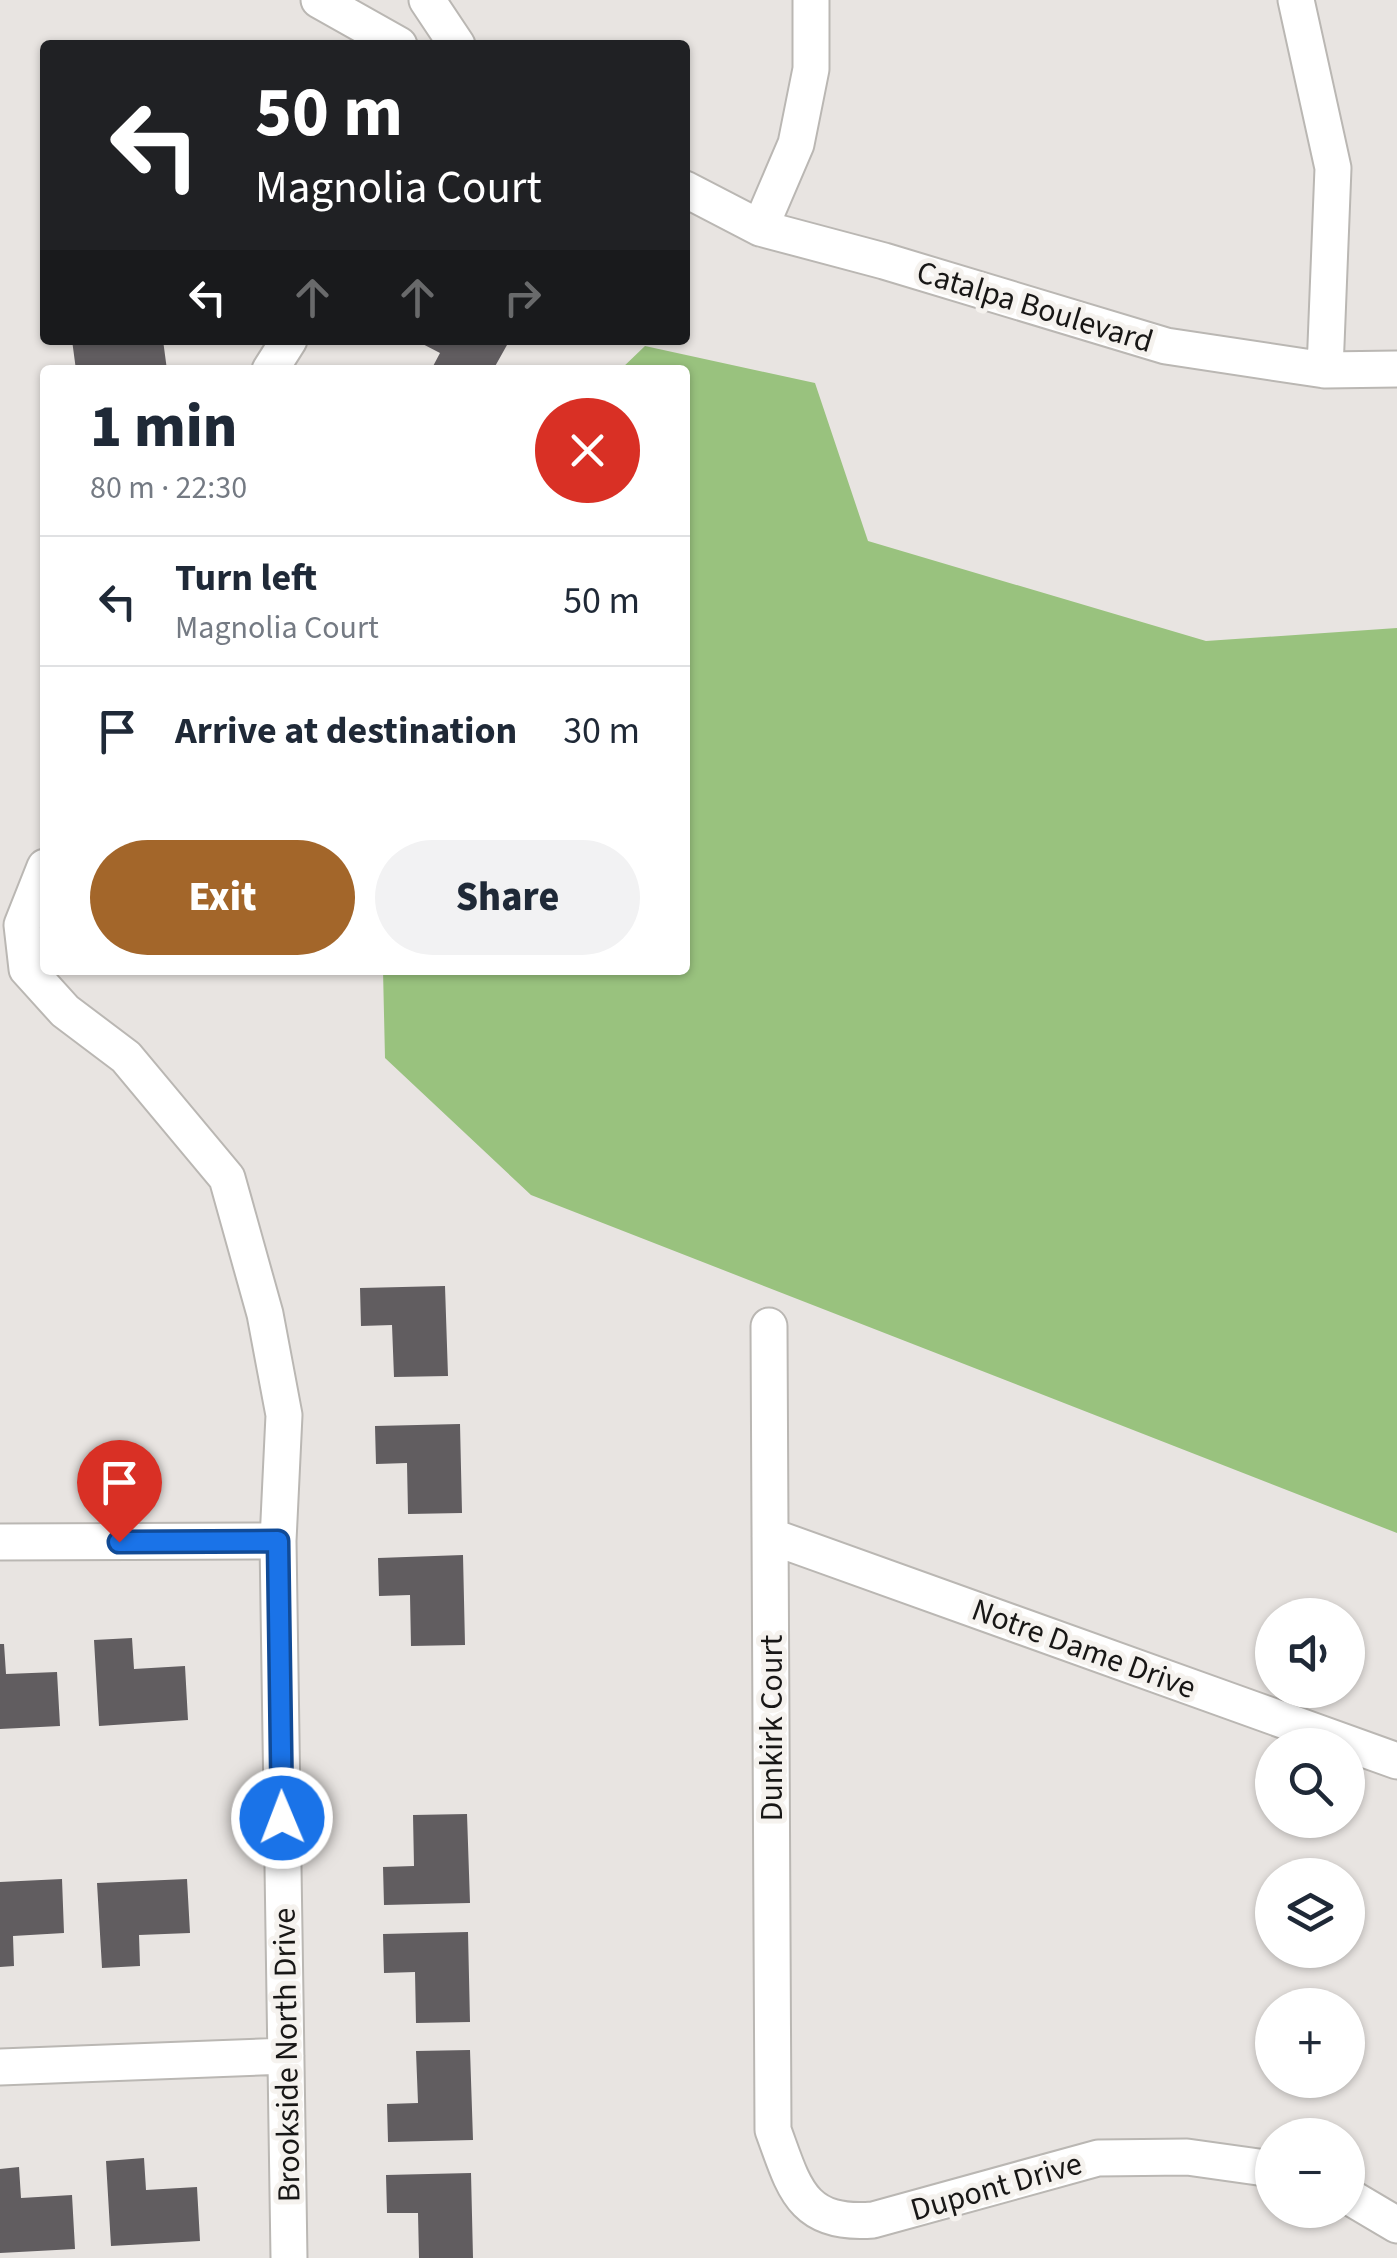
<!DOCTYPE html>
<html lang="en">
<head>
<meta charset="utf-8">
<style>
  body { margin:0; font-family:"Source Sans 3",sans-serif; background:#f2f2f3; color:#1f2937; height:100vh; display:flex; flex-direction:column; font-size:38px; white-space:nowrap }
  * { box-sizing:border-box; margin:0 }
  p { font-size:32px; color:#747a83 }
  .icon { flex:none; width:55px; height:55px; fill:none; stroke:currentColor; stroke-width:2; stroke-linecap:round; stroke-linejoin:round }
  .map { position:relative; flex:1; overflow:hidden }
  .panel { position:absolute; left:40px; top:365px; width:650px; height:610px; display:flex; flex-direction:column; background:#fff; border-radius:10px; box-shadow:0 2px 8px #0004 }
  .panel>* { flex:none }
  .hud { position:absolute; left:40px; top:40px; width:650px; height:305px; border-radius:10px; box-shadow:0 2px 8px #0004; background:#202124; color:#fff; overflow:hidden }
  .tools { position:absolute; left:1255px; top:1598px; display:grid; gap:20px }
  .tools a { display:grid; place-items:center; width:110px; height:110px; border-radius:50%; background:#fff; box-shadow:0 2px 8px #0004; font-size:50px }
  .pin { position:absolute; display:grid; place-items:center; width:85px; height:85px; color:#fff; margin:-102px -42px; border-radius:50% 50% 50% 0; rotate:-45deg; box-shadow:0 0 10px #0007 }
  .pin .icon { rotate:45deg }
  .me { position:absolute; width:110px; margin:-55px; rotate:359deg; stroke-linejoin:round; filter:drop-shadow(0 0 8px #0008) }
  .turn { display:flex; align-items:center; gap:35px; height:210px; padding:0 50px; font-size:45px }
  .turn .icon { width:130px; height:130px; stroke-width:2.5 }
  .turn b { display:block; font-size:70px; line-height:85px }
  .lanes { display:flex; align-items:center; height:95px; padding:0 50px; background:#0003; justify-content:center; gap:50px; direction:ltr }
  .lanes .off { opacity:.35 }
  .round { display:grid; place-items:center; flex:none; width:105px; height:105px; border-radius:52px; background:#f2f2f3 }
  .headline { display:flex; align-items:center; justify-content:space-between; height:170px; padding:0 50px }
  h1 { font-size:60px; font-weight:800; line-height:75px }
  .cta { display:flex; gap:20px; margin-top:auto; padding:20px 50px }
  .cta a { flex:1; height:115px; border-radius:60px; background:#a3662a; color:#fff; font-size:40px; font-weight:800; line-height:115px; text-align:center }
  .cta a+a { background:#f2f2f3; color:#1f2937 }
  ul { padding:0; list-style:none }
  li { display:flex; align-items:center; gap:30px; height:130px; padding:0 50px; border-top:2px solid #e0e1e3 }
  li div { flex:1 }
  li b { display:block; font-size:38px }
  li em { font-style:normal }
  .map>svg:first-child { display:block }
</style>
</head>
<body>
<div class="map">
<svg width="1397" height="2258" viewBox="0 0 1397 2258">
  <rect width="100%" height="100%" fill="#e8e4e1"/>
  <!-- forest -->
  <path fill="#99c27e" d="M 645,346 L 815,383 L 868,541 L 1206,641 L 1397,628 L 1397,1533 L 531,1195 L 385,1058 L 383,970 L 685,970 L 685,370 L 620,370 Z"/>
  <!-- building -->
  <path fill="#615d60" d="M 72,340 L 163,340 L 167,370 L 76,370 Z
    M 415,340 L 498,340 L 507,345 L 493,370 L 431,370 L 440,353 Z
    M 445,1286 L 448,1376 L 394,1377 L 392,1325 L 361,1326 L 360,1288 Z
    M 460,1424 L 462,1513 L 408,1514 L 407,1463 L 376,1464 L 375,1426 Z
    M 463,1555 L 465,1645 L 411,1646 L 410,1595 L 379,1596 L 378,1558 Z
    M 132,1638 L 134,1669 L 185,1666 L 188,1720 L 99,1726 L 94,1640 Z
    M 0,1644 L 4,1644 L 6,1674 L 57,1672 L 60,1726 L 0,1729 Z
    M 467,1814 L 470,1903 L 384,1905 L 383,1867 L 414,1866 L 413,1815 Z
    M 62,1879 L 64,1933 L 13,1936 L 14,1966 L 0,1967 L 0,1882 Z
    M 187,1879 L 190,1933 L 139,1935 L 140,1966 L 102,1968 L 97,1883 Z
    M 468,1932 L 470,2022 L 416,2023 L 415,1972 L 384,1973 L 383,1934 Z
    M 470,2050 L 473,2140 L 388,2142 L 387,2104 L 418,2103 L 416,2051 Z
    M 144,2158 L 146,2190 L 197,2187 L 200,2241 L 111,2246 L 106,2161 Z
    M 19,2167 L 21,2198 L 72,2195 L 75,2249 L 0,2253 L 0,2169 Z
    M 471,2173 L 473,2258 L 419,2258 L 418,2213 L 387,2213 L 386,2175 Z"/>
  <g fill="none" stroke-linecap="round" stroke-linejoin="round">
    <defs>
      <path id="street" d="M 319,0 L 399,45
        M 427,0 L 457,45
        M 1296,0 L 1333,168 L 1325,370
        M 685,189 L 760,228 L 884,261 L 1166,346 L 1325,370 L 1397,369
        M 760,228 L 796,144 L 811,69 L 811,0
        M 270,370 L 289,340
        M 45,867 L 22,925 L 27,969 L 65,1011 L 126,1057 L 227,1178 L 265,1314 L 284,1415 L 278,1541 L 289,2258
        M 769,1326 L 773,2130 C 794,2187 801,2226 873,2220 L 1098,2158 L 1187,2157 L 1272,2169
        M 770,1536 L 1397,1761
        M 0,1542 L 278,1541
        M 0,2067 L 286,2056
        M 1348,2196 L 1397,2225"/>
    </defs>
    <!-- street casing -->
    <use href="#street" stroke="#bab7b3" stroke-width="39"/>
    <!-- street -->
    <use href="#street" stroke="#fff" stroke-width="35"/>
  </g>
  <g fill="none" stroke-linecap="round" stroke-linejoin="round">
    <defs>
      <path id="route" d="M 119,1542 L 278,1541 L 282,1818"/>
    </defs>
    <!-- route casing -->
    <use href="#route" stroke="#114b97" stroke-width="25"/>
    <!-- route -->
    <use href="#route" stroke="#1a73e8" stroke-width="18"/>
  </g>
  <g text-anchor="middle" stroke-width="10" stroke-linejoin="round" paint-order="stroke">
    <!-- street labels -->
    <g font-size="32" fill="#181716" stroke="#f5f2ee">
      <text transform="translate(1035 306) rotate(17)" y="11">Catalpa Boulevard</text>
      <text transform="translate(1084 1648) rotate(20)" y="11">Notre Dame Drive</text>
      <text transform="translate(771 1728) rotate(-90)" y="11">Dunkirk Court</text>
      <text transform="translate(286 2055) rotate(-91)" y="11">Brookside North Drive</text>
      <text transform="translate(996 2186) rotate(-16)" y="11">Dupont Drive</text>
    </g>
  </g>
</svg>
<div class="tools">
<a><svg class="icon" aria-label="sound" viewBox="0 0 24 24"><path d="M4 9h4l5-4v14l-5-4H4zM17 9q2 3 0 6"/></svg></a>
<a><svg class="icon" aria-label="search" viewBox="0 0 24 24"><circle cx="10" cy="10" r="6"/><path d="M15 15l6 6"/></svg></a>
<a><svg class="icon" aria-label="layers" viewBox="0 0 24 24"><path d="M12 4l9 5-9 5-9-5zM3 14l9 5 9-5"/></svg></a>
<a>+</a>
<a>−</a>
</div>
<div class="pin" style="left:119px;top:1542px;background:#d93025"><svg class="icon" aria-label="arrive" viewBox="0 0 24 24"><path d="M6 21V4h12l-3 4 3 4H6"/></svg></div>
<svg class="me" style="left:282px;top:1818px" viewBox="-20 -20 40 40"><circle r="17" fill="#1a73e8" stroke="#fff" stroke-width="3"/><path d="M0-11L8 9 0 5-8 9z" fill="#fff"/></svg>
<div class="hud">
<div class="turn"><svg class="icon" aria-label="left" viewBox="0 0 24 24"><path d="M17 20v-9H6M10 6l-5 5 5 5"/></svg><div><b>50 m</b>Magnolia Court</div></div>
<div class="lanes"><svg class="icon" aria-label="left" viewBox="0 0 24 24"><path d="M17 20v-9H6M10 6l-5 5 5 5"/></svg><svg class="icon off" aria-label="ahead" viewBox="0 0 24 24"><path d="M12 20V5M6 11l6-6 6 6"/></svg><svg class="icon off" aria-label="ahead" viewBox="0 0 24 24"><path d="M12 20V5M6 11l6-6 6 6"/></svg><svg class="icon off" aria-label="right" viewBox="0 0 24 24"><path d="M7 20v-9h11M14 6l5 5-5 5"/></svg></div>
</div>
<section class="panel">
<div class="headline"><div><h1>1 min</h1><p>80 m · 22:30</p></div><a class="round" style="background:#d93025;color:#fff"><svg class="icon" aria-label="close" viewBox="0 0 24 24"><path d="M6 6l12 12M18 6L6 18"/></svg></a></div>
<ul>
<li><svg class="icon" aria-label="left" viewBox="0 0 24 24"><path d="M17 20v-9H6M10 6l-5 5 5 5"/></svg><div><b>Turn left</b><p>Magnolia Court</p></div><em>50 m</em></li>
<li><svg class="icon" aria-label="arrive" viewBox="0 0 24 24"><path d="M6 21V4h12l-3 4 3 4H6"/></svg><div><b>Arrive at destination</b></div><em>30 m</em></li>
</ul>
<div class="cta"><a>Exit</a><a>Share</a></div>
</section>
</div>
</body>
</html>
